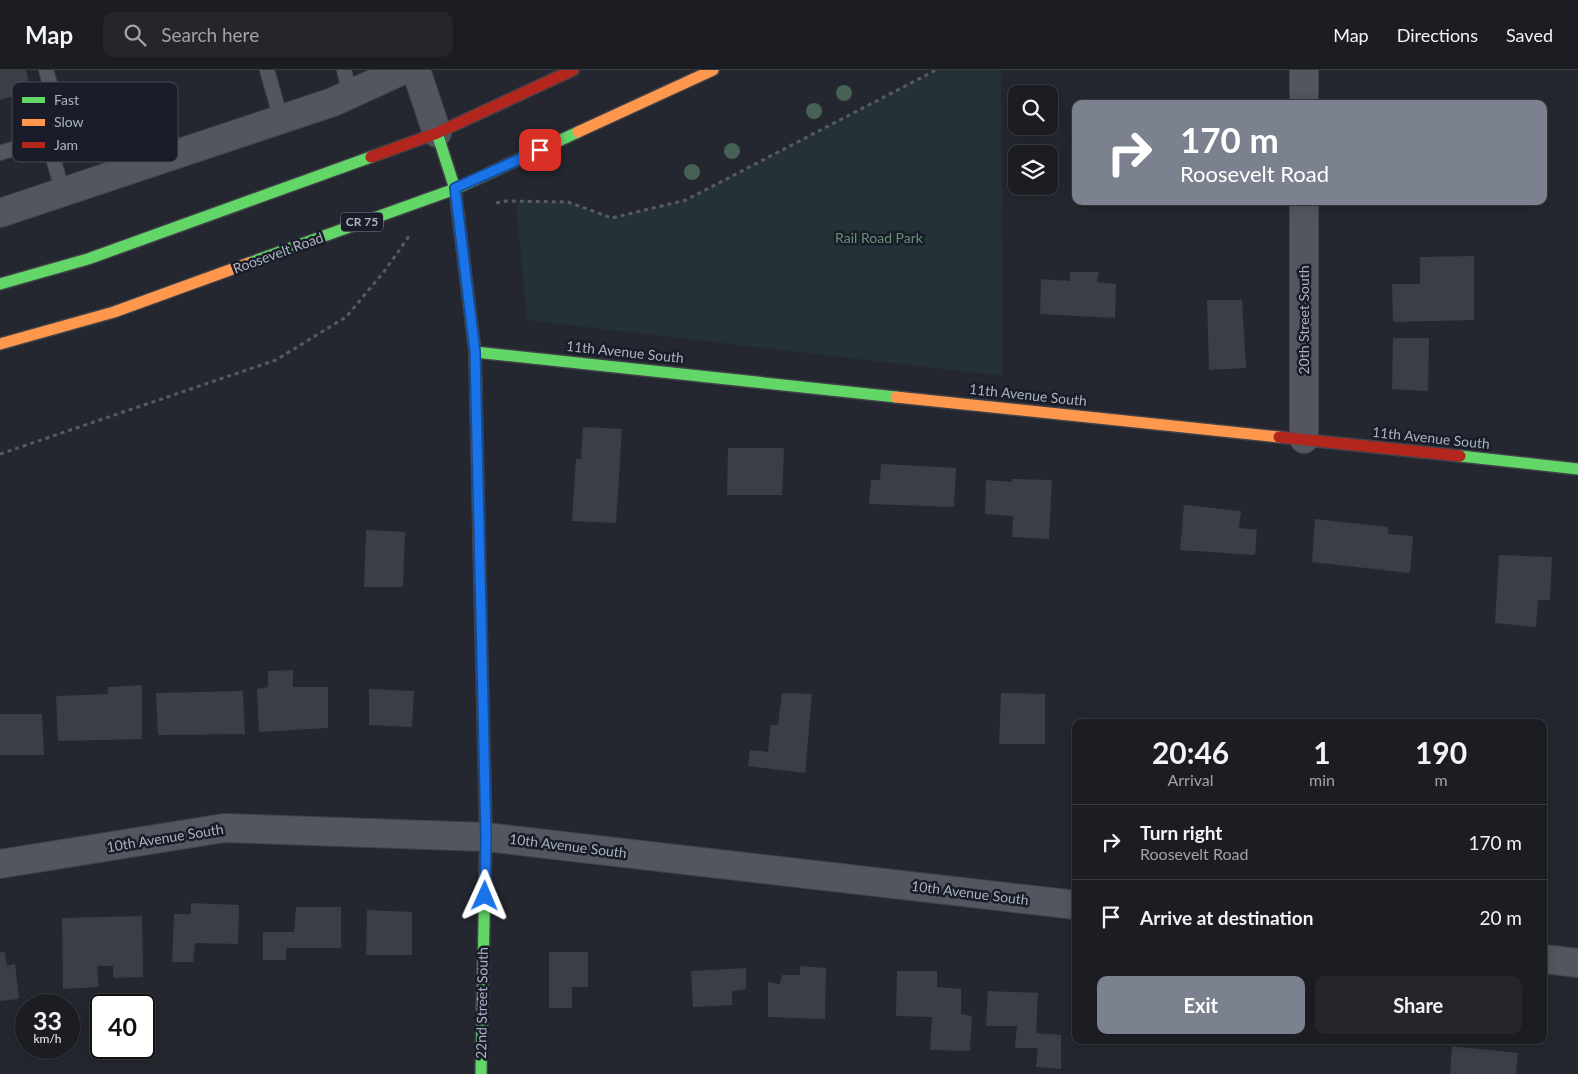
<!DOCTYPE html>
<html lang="en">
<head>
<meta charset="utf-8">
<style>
  body { margin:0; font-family:Lato,sans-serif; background:#24262b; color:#f1f3f6; height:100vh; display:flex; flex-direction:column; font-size:19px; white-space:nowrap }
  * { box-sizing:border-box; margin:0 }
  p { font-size:16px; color:#a0a2a6 }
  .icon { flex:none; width:28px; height:28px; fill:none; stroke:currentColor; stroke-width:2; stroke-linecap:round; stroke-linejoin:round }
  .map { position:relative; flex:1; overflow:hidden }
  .drawer { position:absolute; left:1072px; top:649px; width:475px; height:325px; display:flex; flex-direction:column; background:#1b1d23; border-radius:10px; box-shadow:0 2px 12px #0003,0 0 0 1px #393b41 }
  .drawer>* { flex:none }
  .guide { position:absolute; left:1072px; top:30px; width:475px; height:105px; border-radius:10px; box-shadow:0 2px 12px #0003,0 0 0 1px #393b41; background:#7c818f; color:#fff; overflow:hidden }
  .tools { position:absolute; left:1008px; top:15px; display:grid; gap:10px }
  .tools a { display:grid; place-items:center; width:50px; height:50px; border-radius:10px; background:#1b1d23; box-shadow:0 2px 12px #0003,0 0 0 1px #393b41; font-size:25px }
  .speed { position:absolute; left:15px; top:924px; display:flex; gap:10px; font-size:25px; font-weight:700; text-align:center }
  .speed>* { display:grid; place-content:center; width:65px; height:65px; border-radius:50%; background:#1b1d23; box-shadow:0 2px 12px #0003,0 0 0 1px #393b41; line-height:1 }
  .speed small { font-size:12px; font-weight:400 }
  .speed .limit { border:2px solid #111; border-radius:8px; background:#fff; color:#111 }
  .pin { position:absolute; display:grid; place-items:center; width:42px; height:42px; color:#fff; margin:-21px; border-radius:10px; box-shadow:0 2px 8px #0006 }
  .me { position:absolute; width:55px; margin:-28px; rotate:1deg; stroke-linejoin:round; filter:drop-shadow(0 0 4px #0008) }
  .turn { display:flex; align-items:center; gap:18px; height:105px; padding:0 25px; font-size:22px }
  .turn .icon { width:65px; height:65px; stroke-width:2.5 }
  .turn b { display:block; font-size:35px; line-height:42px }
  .eta { display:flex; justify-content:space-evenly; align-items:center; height:85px; text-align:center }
  .eta b { font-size:30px; font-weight:700; line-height:35px }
  .button { display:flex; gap:10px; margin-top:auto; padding:10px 25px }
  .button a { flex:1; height:58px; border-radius:10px; background:#7c818f; color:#fff; font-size:20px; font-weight:700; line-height:58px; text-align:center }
  .button a+a { background:#24262b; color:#f1f3f6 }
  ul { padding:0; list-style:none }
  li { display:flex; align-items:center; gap:15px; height:75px; padding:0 25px; border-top:1px solid #393b41 }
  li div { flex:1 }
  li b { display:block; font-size:19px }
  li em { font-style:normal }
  header { display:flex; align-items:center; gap:30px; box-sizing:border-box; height:70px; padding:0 25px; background:#1b1d23; border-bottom:1px solid #393b41 }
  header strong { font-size:24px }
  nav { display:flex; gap:28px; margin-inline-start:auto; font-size:18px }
  .search { width:350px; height:45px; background:#24262b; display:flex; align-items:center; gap:12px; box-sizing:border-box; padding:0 18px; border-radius:10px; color:#a0a2a6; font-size:19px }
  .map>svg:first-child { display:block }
</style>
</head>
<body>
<header>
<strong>Map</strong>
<div class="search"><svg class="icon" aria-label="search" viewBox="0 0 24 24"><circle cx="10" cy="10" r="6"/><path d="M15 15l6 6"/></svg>Search here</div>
<nav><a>Map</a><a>Directions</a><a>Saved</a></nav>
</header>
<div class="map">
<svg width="1578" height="1004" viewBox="0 0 1578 1004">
  <rect width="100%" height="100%" fill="#24272f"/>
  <!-- green -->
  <path fill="#243237" d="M 936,0 L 1001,0 L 1003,306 L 527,250 L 516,131 L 568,132 L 612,148 L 686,130 Z"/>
  <!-- building -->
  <path fill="#3b3e46" d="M 0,0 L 26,0 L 31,21 L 0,30 Z
    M 1474,186 L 1474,250 L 1393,252 L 1392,214 L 1420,214 L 1420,187 Z
    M 1070,202 L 1099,202 L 1097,212 L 1116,214 L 1115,248 L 1040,244 L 1041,209 L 1070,211 Z
    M 1207,230 L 1242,230 L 1246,298 L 1209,300 Z
    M 1393,268 L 1429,268 L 1428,321 L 1392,319 Z
    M 583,357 L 622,359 L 616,453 L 572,451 L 576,389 L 581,389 Z
    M 728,378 L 784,378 L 782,425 L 727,425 Z
    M 881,394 L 956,398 L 954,437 L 869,434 L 871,410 L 880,410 Z
    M 1012,409 L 1052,410 L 1049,469 L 1012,467 L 1013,446 L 985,444 L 986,410 L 1012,412 Z
    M 1184,435 L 1241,441 L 1239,458 L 1257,460 L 1255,485 L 1180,480 Z
    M 1315,449 L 1388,457 L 1388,464 L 1413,466 L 1410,503 L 1312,492 Z
    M 366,460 L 405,462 L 403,517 L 364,517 Z
    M 1499,485 L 1552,487 L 1550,530 L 1538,530 L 1536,557 L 1495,553 Z
    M 293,600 L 293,617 L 328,617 L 328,658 L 259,662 L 257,619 L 268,617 L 268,601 Z
    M 142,615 L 142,669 L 58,671 L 56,626 L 108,624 L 108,617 Z
    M 369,619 L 414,621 L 412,657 L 369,655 Z
    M 243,621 L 245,664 L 158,665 L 156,623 Z
    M 782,623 L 812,624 L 805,703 L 748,696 L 750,680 L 768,682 L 771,655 L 778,655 Z
    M 1001,623 L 1045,624 L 1045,674 L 999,674 Z
    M 0,644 L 42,644 L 44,685 L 0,685 Z
    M 191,833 L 239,835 L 238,874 L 195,873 L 193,892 L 172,892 L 174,844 L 191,844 Z
    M 296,837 L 341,837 L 341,878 L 286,878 L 286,890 L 263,890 L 263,862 L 294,862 Z
    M 367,840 L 412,842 L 412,885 L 366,885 Z
    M 142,846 L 143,907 L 113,908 L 113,896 L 97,896 L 99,917 L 63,919 L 62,848 Z
    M 0,882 L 5,882 L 7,896 L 15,894 L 19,929 L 0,931 Z
    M 549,882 L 588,882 L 588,917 L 572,917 L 572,938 L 549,938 Z
    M 800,896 L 826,898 L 825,949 L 768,947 L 768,912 L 780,914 L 782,905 L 800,905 Z
    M 746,898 L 746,919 L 732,921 L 732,935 L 693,937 L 691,901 Z
    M 897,901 L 937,901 L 937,917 L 961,919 L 961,944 L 972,946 L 970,981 L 930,980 L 932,947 L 896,946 Z
    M 988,921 L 1038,923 L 1036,963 L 1061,965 L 1061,999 L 1036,997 L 1038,978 L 1015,978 L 1017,956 L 986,956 Z
    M 1452,976 L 1518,983 L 1516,1004 L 1450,1004 Z"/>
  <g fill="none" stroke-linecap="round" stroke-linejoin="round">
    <defs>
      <path id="lane" d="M 46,0 L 52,21 L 47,68
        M 267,0 L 281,49
        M 344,0 L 350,24
        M 0,83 L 47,68 L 63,122"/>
      <path id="street" d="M 416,0 L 437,63
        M 1304,0 L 1304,34
        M 1304,131 L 1304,369
        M 0,143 L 333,32 L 403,0
        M 0,794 L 224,758 L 486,767 L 1076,835
        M 1544,889 L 1578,893"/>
      <path id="fast" d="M 437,63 L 455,119 L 475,282 L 480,513
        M 249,193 L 455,119 L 578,62
        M 0,214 L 88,189 L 371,87
        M 475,282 L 896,327
        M 1460,386 L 1578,399
        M 481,1004 L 485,802"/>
      <path id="slow" d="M 578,62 L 713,0
        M 0,274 L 114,242 L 249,193
        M 896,327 L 1279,367"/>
      <path id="jam" d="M 371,87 L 437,63 L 573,0
        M 1279,367 L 1460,386
        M 480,513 L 486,767 L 485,802"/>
    </defs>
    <!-- lane casing -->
    <use href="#lane" stroke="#404248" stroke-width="16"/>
    <!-- street casing -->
    <use href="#street" stroke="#404248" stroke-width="30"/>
    <!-- fast casing -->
    <use href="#fast" stroke="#404248" stroke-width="14"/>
    <!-- slow casing -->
    <use href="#slow" stroke="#404248" stroke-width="14"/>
    <!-- jam casing -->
    <use href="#jam" stroke="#404248" stroke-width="14"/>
    <!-- path -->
    <path stroke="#565b62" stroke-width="3" stroke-dasharray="4 4" stroke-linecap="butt" d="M 496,133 L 506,131 L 568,132 L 612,148 L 686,130 L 936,0
      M 0,384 L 276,290 L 346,247 L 383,203 L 410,165"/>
    <!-- lane -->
    <use href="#lane" stroke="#53565e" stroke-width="14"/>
    <!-- street -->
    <use href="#street" stroke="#53565e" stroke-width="28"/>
    <!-- fast -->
    <use href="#fast" stroke="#63d668" stroke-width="11"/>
    <!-- slow -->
    <use href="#slow" stroke="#ff974d" stroke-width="11"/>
    <!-- jam -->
    <use href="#jam" stroke="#b3261e" stroke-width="11"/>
  </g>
  <!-- trees -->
  <g fill="#486156">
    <circle cx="844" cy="23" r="8"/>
    <circle cx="814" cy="41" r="8"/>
    <circle cx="732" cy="81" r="8"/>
    <circle cx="692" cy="102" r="8"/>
  </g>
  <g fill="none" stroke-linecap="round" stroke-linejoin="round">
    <defs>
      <path id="route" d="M 485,826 L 486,767 L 475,282 L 455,118 L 540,80"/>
    </defs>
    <!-- route casing -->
    <use href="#route" stroke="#114b97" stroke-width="12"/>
    <!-- route -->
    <use href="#route" stroke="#1a73e8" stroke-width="9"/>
  </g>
  <g text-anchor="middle" stroke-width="5" stroke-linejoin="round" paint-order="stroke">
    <!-- shield labels -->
    <rect fill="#181d29" stroke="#808594" stroke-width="1" x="341" y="142.5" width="42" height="19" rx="4"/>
    <g font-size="12" font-weight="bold" fill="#acb2c2">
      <text x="362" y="156">CR 75</text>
    </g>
    <!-- park labels -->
    <g font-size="14" fill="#659175" stroke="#181d29">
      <text x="879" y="173">Rail Road Park</text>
    </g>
    <!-- street labels -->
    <g font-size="14" fill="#acb2c2" stroke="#181d29">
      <text transform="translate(278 183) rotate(-20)" y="5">Roosevelt Road</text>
      <text transform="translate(1304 250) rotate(-90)" y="5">20th Street South</text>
      <text transform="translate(625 282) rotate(6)" y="5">11th Avenue South</text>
      <text transform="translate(1028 325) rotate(6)" y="5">11th Avenue South</text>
      <text transform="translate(1431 368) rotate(6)" y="5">11th Avenue South</text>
      <text transform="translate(165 768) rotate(-9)" y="5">10th Avenue South</text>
      <text transform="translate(568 776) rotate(7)" y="5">10th Avenue South</text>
      <text transform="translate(970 823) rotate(7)" y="5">10th Avenue South</text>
      <text transform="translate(482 933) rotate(-89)" y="5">22nd Street South</text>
    </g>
  </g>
  <!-- legend -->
  <rect x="12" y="12" width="166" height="80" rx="8" fill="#181d29" stroke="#444a57" stroke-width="1"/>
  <rect x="22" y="27" width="23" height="6" fill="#63d668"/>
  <rect x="22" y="49" width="23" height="7" fill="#ff974d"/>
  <rect x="22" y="72" width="23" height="6" fill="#b3261e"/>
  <g font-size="14" fill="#acb2c2">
    <text x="54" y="35">Fast</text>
    <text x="54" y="57">Slow</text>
    <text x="54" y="80">Jam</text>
  </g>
</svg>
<div class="tools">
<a><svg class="icon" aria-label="search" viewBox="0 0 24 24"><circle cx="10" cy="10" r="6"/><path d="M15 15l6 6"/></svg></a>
<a><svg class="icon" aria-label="layers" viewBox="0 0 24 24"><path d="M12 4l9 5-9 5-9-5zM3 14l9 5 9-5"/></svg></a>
</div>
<div class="speed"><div>33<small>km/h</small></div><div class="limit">40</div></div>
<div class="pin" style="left:540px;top:80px;background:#d93025"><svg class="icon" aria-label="arrive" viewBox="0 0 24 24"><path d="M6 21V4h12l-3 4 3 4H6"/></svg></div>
<svg class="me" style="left:485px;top:826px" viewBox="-20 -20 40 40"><path d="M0-17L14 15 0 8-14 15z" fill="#1a73e8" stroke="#fff" stroke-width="4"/></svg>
<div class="guide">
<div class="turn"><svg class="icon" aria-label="right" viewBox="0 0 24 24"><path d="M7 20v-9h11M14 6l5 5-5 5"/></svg><div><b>170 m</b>Roosevelt Road</div></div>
</div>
<section class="drawer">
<div class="eta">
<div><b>20:46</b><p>Arrival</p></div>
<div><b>1</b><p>min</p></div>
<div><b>190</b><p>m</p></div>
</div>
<ul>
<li><svg class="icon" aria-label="right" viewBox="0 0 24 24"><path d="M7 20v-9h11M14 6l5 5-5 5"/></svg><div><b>Turn right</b><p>Roosevelt Road</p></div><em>170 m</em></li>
<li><svg class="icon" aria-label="arrive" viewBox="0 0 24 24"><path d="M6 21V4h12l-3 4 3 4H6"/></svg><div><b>Arrive at destination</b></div><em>20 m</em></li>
</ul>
<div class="button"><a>Exit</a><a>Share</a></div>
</section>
</div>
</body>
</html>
